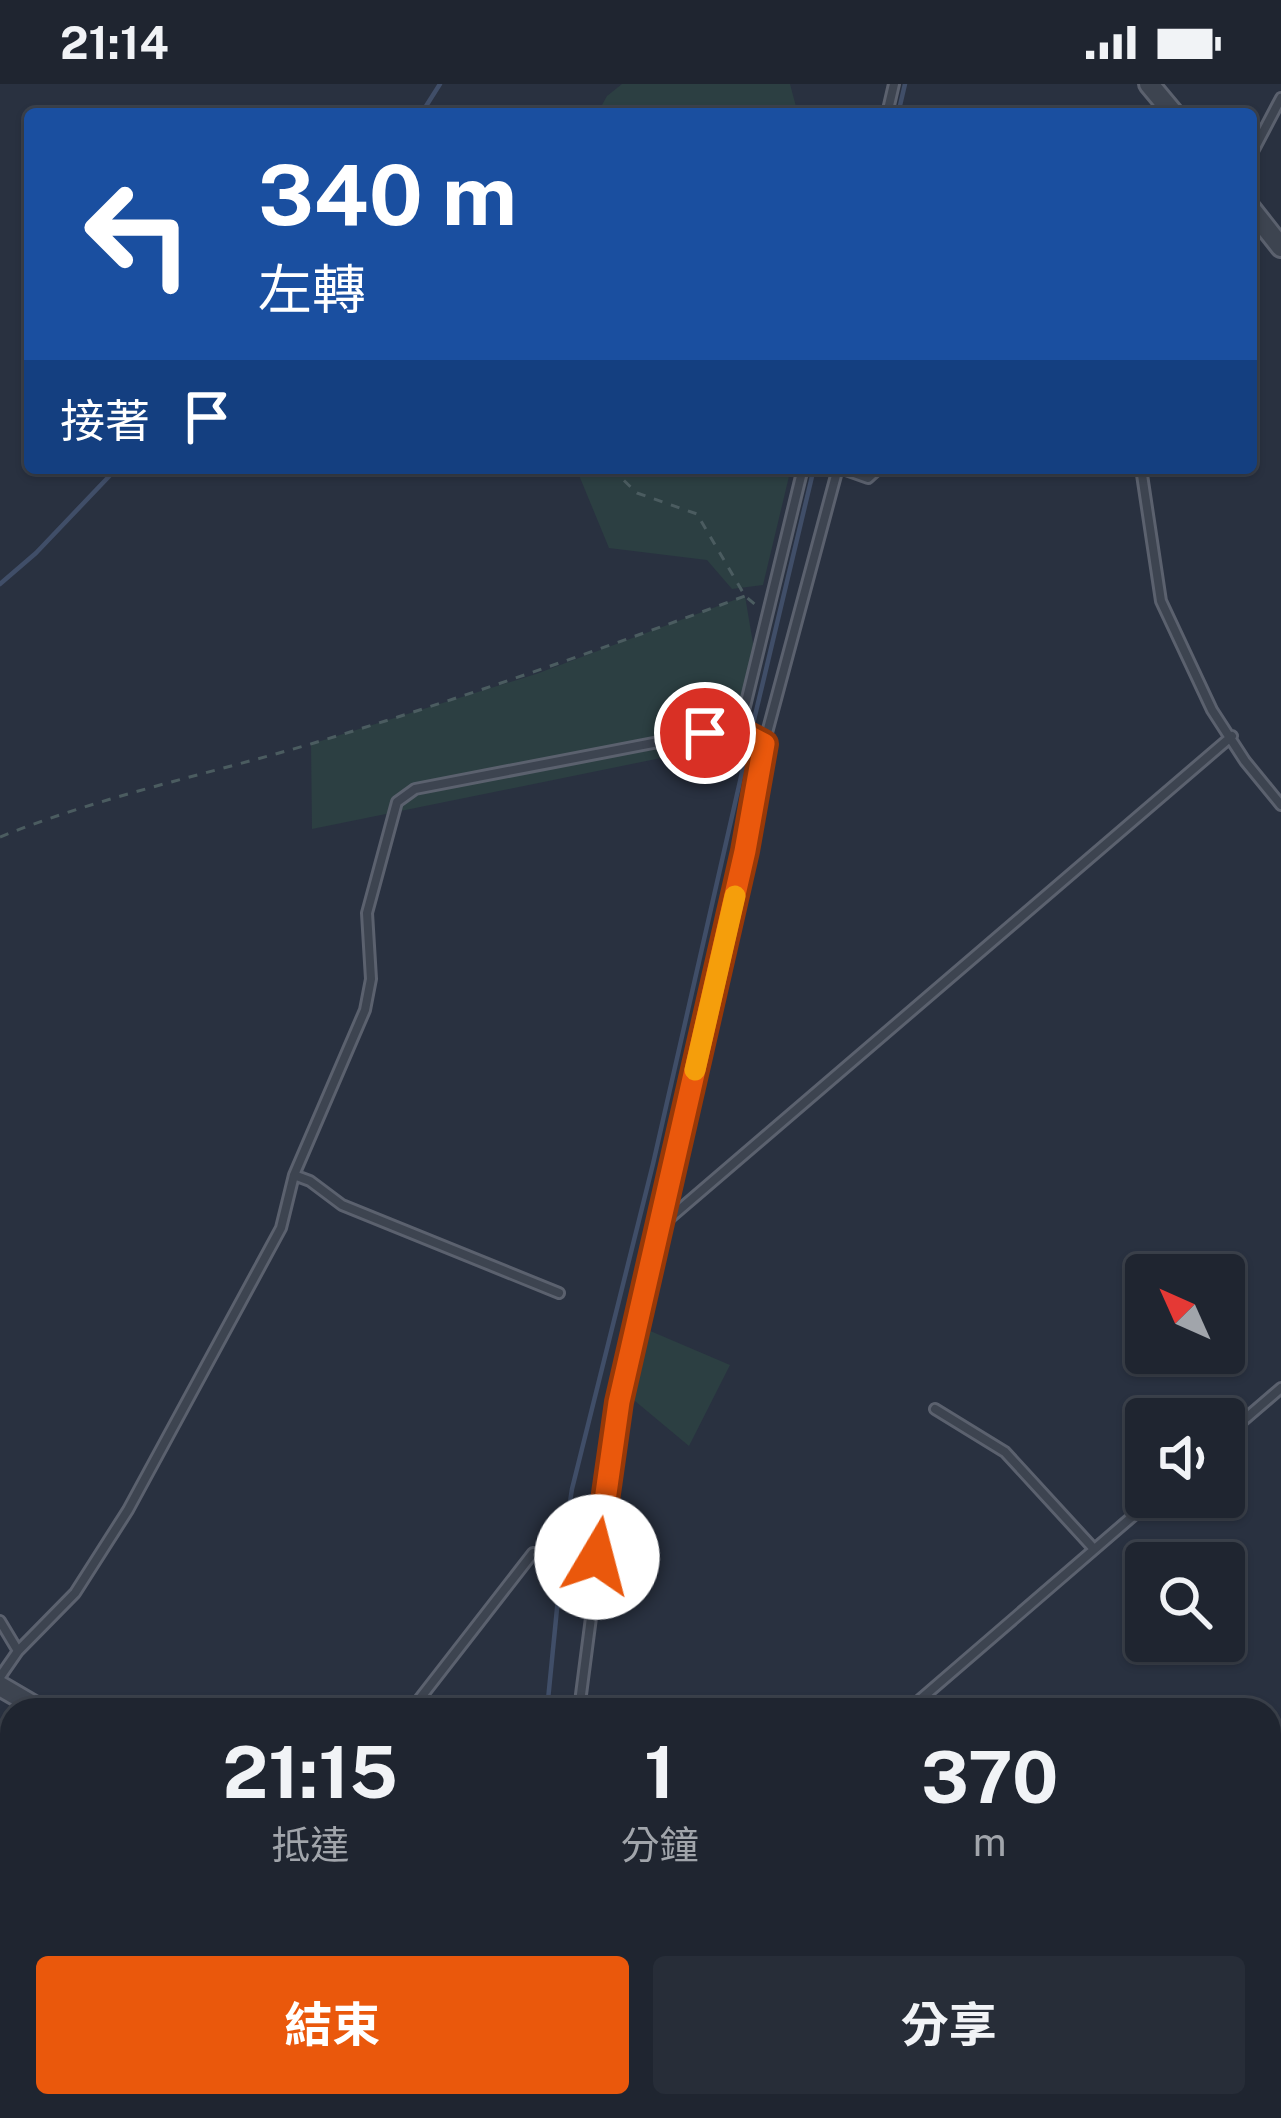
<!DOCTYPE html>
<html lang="zh-TW">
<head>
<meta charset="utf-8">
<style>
  body { margin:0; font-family:"Public Sans","Noto Sans TC",sans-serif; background:#272d38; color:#f1f3f6; height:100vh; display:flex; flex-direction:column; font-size:45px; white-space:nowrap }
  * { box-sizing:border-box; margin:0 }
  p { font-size:39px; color:#a1a5ab }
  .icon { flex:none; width:66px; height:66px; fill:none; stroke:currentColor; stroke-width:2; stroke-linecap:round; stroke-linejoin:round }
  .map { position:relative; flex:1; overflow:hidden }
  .drawer { position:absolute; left:0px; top:1614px; width:1281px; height:420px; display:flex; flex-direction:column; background:#1f2530; border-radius:36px 36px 0 0; box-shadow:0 3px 9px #0004,0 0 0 3px #3c424c }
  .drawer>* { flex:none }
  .hud { position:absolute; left:24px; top:24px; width:1233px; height:366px; border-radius:12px; box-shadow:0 3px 9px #0004,0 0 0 3px #3c424c; background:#1a4fa0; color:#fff; overflow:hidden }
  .needle { width:78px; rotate:315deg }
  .tools { position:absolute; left:1125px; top:1170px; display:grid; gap:24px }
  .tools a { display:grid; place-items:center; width:120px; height:120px; border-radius:12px; background:#1f2530; box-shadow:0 3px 9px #0004,0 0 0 3px #3c424c; font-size:60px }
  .pin { position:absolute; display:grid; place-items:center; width:102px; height:102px; color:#fff; margin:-51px; border:6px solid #fff; border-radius:50%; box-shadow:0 3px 12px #0007 }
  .me { position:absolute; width:132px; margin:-66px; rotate:8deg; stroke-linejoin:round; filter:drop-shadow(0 0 9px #0008) }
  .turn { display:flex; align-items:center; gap:42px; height:252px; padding:0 36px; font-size:54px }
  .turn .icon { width:156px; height:156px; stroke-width:2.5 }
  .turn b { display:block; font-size:84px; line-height:102px }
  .then { display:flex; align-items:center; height:114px; padding:0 36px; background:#0003; gap:24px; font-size:45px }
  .eta { display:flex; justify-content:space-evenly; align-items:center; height:204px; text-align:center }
  .eta b { font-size:72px; font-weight:700; line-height:84px }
  .cta { display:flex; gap:24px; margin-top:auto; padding:24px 36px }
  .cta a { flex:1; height:138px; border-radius:12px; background:#ea580c; color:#fff; font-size:48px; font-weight:700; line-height:138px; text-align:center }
  .cta a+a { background:#272d38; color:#f1f3f6 }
  .status { display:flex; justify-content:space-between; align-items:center; height:84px; padding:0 60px; background:#1f2530; direction:ltr }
  .status svg { height:33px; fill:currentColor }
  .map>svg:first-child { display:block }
</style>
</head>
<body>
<div class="status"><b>21:14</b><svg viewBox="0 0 49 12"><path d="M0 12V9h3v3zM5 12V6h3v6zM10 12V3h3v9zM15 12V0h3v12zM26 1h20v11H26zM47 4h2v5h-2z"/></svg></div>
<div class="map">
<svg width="1281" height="2034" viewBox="0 0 1281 2034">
  <rect width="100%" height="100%" fill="#293140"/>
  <!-- green -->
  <path fill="#2c3f42" d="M 622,0 L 790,0 L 798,30 L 597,30 L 607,12 Z
    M 576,384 L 791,384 L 763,501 L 732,505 L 707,476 L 609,464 Z
    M 745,512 L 756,577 L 722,656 L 666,673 L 312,745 L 311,660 L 536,590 Z
    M 648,1246 L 730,1281 L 689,1362 L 629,1312 Z"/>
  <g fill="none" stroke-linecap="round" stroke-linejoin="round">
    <!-- stream -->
    <path stroke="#404e68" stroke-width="4.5" d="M 421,30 L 440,0
      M 898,30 L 905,0
      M 0,500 L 36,469 L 117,384
      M 753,640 L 814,384
      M 564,1457 L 572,1405 L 653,1080 L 748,662
      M 547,1626 L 561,1484
      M 507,2034 L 508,2022"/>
    <defs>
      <path id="service" d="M 887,30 L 894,0
        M 1251,71 L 1281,14
        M 840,384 L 868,394 L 879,384
        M 1141,384 L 1161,517 L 1212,626 L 1245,677 L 1281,721
        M 739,647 L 803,384
        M 664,1139 L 1232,652
        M 559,1209 L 342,1121 L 310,1097 L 294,1091 L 365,926 L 371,895 L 367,829 L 397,718 L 415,705 L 705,649 L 739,647 L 764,660
        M 935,1325 L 1005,1368 L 1094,1465
        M 1224,1353 L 1281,1304
        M 0,1537 L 18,1567 L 0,1593
        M 18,1567 L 75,1509 L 128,1426 L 281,1144 L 294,1091
        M 411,1626 L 533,1469 L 597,1473
        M 579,1626 L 619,1318 L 755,721 L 764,660 L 838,384
        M 908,1626 L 1155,1413
        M 0,1886 L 12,1897
        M 1269,1998 L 1281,1988
        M 153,2022 L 167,2034
        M 671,2022 L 684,2034
        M 1228,2034 L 1242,2022"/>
      <path id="tertiary" d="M 1149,0 L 1174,30
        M 1251,125 L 1281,163
        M 0,1602 L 41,1626
        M 347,2034 L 357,2022"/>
    </defs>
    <!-- service casing -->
    <use href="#service" stroke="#5b616e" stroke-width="14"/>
    <!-- tertiary casing -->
    <use href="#tertiary" stroke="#5b616e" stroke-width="24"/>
    <!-- path -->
    <path stroke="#4b5c60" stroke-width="3" stroke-dasharray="9 9" stroke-linecap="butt" d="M 611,384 L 637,409 L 697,430 L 745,512 L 758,523
      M 0,753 C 101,712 209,690 314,659 C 460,615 602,565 745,512
      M 0,1924 L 12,1929
      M 131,2022 L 143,2034"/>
    <!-- service -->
    <use href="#service" stroke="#3d4450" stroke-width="8"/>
    <!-- tertiary -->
    <use href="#tertiary" stroke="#3d4450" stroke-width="18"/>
  </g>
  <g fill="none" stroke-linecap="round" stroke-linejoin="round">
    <defs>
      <path id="route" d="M 597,1473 L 619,1318 L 745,767 L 764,660 L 739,647 L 705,649"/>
    </defs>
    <!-- route casing -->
    <use href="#route" stroke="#983908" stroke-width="30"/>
    <!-- route -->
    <use href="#route" stroke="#ea580c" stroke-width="21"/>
    <!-- slow -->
    <path stroke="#f59e0b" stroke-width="21" d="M 695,986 L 735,812"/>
  </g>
</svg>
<div class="tools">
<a><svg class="needle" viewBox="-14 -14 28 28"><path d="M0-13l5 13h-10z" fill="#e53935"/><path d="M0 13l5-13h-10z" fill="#a1a5ab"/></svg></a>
<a><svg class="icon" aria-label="sound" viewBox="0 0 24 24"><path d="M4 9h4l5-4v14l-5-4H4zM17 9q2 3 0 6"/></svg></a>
<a><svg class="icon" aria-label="search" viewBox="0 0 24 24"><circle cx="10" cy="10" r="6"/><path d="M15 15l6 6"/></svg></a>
</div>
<div class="pin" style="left:705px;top:649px;background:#d93025"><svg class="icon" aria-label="arrive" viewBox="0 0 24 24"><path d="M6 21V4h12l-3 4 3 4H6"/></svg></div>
<svg class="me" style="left:597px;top:1473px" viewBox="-20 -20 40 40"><circle r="19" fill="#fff"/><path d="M0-13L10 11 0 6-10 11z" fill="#ea580c"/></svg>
<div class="hud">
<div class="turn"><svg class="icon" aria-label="left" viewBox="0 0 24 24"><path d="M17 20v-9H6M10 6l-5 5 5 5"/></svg><div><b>340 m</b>左轉</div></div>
<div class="then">接著<svg class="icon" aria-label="arrive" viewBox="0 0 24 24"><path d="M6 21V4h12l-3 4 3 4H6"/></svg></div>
</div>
<section class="drawer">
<div class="eta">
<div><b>21:15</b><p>抵達</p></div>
<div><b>1</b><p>分鐘</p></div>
<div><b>370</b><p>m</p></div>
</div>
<div class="cta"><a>結束</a><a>分享</a></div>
</section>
</div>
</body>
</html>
